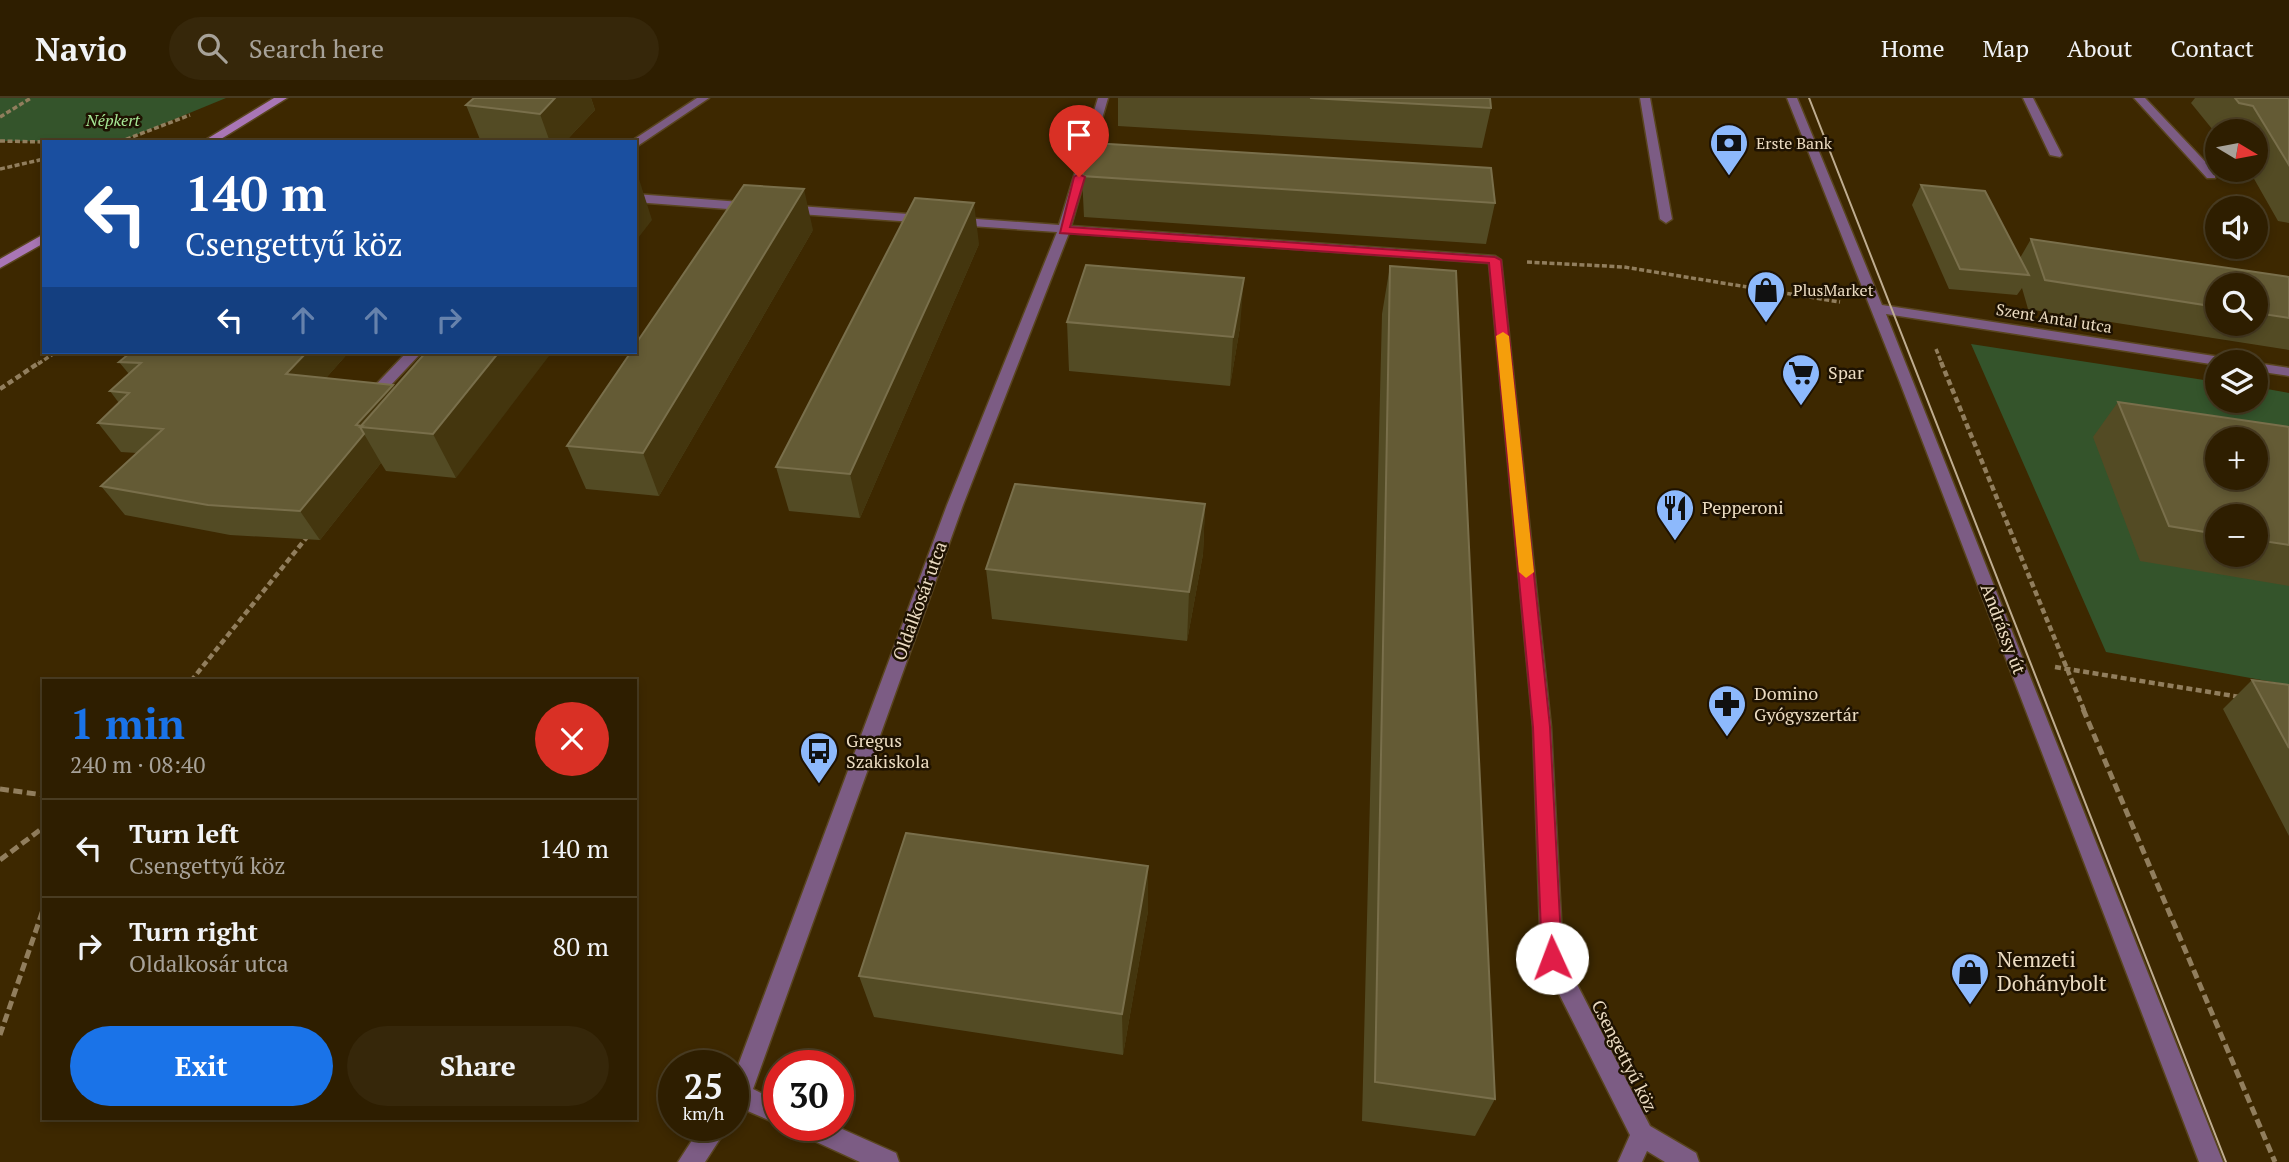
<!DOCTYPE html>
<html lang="en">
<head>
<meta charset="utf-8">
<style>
  body { margin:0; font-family:"PT Serif",serif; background:#36270a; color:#f1f3f6; height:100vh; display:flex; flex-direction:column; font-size:26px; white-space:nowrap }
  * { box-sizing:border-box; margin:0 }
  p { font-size:23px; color:#a7a299 }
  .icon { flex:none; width:38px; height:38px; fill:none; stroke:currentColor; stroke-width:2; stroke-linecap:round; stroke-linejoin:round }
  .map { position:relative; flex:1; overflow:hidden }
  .details { position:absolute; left:42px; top:581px; width:595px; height:441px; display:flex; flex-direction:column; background:#2e1e00; border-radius:0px; box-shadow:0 4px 10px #0003,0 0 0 2px #493c22 }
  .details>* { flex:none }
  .guide { position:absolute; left:42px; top:42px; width:595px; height:214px; border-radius:0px; box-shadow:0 4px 10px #0003,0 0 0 2px #493c22; background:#1a4fa0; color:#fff; overflow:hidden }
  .needle { width:46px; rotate:100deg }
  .controls { position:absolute; left:2205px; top:21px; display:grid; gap:14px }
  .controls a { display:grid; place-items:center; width:63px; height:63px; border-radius:50%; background:#2e1e00; box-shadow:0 4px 10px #0003,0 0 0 2px #493c22; font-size:35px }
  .speed { position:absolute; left:658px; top:952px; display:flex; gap:14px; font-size:35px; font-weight:700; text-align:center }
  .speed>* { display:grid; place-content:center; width:91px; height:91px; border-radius:50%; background:#2e1e00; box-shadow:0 4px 10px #0003,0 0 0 2px #493c22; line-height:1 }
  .speed small { font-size:18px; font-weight:400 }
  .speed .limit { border:10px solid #d22; background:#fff; color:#111 }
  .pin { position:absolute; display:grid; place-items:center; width:60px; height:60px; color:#fff; margin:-72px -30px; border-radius:50% 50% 50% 0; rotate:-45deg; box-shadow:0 0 7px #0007 }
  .pin .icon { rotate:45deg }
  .me { position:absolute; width:77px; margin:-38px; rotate:358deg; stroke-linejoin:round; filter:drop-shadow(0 0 5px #0008) }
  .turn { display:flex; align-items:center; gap:24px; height:147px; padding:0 28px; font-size:32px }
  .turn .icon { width:91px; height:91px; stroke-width:2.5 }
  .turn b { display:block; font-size:49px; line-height:60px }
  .lanes { display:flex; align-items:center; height:66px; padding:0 28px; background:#0003; justify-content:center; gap:35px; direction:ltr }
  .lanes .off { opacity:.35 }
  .round { display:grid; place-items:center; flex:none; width:74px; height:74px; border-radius:37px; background:#36270a }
  .headline { display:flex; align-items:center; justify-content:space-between; height:119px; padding:0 28px }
  h1 { font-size:42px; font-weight:700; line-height:52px; color:#1a73e8 }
  .primary-button { display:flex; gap:14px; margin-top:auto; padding:14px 28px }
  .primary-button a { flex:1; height:80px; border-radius:42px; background:#1a73e8; color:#fff; font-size:28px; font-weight:700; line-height:80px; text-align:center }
  .primary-button a+a { background:#36270a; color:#f1f3f6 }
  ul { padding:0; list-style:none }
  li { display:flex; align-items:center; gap:21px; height:98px; padding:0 28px; border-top:2px solid #493c22 }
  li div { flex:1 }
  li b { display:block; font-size:26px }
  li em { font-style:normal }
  header { display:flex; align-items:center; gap:42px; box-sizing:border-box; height:98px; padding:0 35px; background:#2e1e00; border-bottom:2px solid #493c22 }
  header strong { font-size:33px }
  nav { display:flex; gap:38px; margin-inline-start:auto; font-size:24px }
  .search { width:490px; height:63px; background:#36270a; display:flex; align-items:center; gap:18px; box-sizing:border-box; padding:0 24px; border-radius:38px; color:#a7a299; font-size:26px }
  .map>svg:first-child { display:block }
</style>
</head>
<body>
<header>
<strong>Navio</strong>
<div class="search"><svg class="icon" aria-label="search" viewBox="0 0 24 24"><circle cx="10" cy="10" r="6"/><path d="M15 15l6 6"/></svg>Search here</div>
<nav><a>Home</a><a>Map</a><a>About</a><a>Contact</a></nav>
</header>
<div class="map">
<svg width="2289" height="1064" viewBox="0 0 2289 1064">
  <rect width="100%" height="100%" fill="#3d2800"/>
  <!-- green -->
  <path fill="#34542b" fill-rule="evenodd" d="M 0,0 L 226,0 L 119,44 L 0,43 Z
    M 1971,246 L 2217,284 L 2217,303 L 2256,303 L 2256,289 L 2289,295 L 2289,587 L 2106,554 ZM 2217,341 L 2256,341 L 2256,380 L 2217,380 ZM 2217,418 L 2256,418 L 2256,457 L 2217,457 Z"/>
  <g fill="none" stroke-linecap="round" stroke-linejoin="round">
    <defs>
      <path id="lane" d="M 1640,0 L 1650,0 L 1672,121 L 1666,125 L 1660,121 Z
        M 2023,0 L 2033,0 L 2062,57 L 2060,59 L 2050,57 Z
        M 2134,0 L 2145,0 L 2215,74 L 2215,80 L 2207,80 Z
        M 407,254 L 422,254 L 374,305 L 364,305 L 364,299 Z"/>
      <path id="street" d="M 697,0 L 709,0 L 639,47 L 635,48 L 635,44 L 630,44 Z
        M 1098,0 L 1108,0 L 1071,128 L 1495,158 L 1501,162 L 1551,629 L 1563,859 L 1650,1028 L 1696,1055 L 1699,1064 L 1665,1064 L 1647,1053 L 1642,1064 L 1618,1064 L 1630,1037 L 1541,860 L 1533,629 L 1489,165 L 1069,135 L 963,407 L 753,991 L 779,1004 L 780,1027 L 743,1011 L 733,1017 L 733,981 L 947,407 L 1057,134 L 785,115 L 779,111 L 785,107 L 1059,127 Z
        M 1787,0 L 1797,0 L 1882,207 L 2227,260 L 2234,264 L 2217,264 L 2217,267 L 1886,216 L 2223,1064 L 2199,1064 L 1899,282 Z
        M 635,96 L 754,105 L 760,109 L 754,113 L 635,104 Z
        M 2256,265 L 2289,270 L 2289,278 L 2256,273 Z
        M 702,1027 L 729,1027 L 705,1064 L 678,1064 Z
        M 793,1027 L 833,1027 L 896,1055 L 899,1064 L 860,1064 L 797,1035 Z"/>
      <path id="secondary" d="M 274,0 L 287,0 L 216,44 L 202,44 Z
        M 44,136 L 44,145 L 0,170 L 0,161 Z"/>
    </defs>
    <!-- lane casing -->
    <use href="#lane" stroke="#59451f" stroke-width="3"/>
    <!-- street casing -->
    <use href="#street" stroke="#59451f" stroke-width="3"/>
    <!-- secondary casing -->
    <use href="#secondary" stroke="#59451f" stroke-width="3"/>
    <!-- path-far2 -->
    <path stroke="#917e5d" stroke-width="3.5" stroke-dasharray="5 2.5" stroke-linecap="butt" d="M 0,19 L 31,0
      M 0,43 L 44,44
      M 119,44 L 190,17
      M 0,71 L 44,61
      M 1527,164 L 1624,169 L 1840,204
      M 1936,251 L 1942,266
      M 38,266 L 56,254"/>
    <!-- path-far1 -->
    <path stroke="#917e5d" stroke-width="4.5" stroke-dasharray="6 3.5" stroke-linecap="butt" d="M 1941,264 L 2084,612
      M 0,291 L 40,264
      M 2055,569 L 2240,599
      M 191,583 L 307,439"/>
    <!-- path -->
    <path stroke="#917e5d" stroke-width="5" stroke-dasharray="9 4.5" stroke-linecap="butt" d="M 2083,611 L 2275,1064
      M 0,691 L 44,697
      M 0,762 L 44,729
      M 0,937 L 44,809"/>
    <!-- lane -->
    <use href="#lane" fill="#7c5c84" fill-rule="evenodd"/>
    <!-- street -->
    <use href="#street" fill="#7c5c84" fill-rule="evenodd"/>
    <!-- secondary -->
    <use href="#secondary" fill="#a976b6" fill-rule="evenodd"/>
    <!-- tram -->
    <path stroke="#bfad90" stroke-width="2" d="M 1809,0 L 2226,1064"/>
  </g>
  <!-- wall -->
  <path fill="#534b24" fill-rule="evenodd" d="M 474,0 L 591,0 L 595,12 L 565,44 L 481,44 L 466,7 Z
    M 1118,0 L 1490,0 L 1491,10 L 1482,50 L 1118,28 Z
    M 2195,0 L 2289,0 L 2289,125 L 2278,123 L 2249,72 L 2256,72 L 2256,33 L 2217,33 L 2217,37 L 2191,5 Z
    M 1082,78 L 1495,105 L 1486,146 L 1084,119 Z
    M 1921,87 L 2020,160 L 2031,141 L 2289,179 L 2289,252 L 2028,211 L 2022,190 L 2017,197 L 1949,191 L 1912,107 ZM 2217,187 L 2256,187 L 2256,226 L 2217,226 Z
    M 813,132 L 659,398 L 586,391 L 567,348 Z
    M 979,146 L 860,420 L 789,413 L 776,369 Z
    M 1390,168 L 1495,1001 L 1475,1038 L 1362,1023 L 1382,216 Z
    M 1067,224 L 1240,229 L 1230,288 L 1069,273 Z
    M 131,254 L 349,254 L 326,280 L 393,287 L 395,290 L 426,254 L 456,380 L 386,373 L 381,365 L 320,442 L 230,437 L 125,417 L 101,388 L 137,355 L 121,354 L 98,325 L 119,305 L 110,293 L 129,276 L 119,264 Z
    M 2118,304 L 2289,329 L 2289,488 L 2140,463 L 2093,339 ZM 2217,418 L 2256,418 L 2256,457 L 2217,457 Z
    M 1205,406 L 1203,456 L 1187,543 L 992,521 L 986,471 Z
    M 2252,582 L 2289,587 L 2289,738 L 2223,611 Z
    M 1148,768 L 1148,813 L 1123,957 L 874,919 L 859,878 Z"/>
  <!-- shaded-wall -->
  <path fill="#44360e" d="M 555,0 L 591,0 L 595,12 L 565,44 L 550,44 L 540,16 Z
    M 639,81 L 652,122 L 635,144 L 635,86 Z
    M 804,91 L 813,132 L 659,398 L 643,355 Z
    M 974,105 L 979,146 L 860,420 L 850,376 Z
    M 1244,180 L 1240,229 L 1230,288 L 1233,239 Z
    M 307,254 L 349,254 L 304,305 L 286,276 Z
    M 499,254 L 552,254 L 456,380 L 433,336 Z
    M 393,287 L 409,315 L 360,329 L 381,365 L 320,442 L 300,413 L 356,327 Z
    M 1205,406 L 1203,456 L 1187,543 L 1189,494 Z
    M 1148,768 L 1148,813 L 1123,957 L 1122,916 Z"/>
  <!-- building -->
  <path fill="#645b35" stroke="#796f4b" stroke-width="2" fill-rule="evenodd" d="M 474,0 L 555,0 L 540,16 L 466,7 Z
    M 1310,0 L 1490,0 L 1491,10 Z
    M 2235,0 L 2289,0 L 2289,67 L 2253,8 L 2239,5 Z
    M 1093,45 L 1491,70 L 1495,105 L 1082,78 Z
    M 744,87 L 804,91 L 643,355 L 567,348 L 631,254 L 635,254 L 635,247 Z
    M 1921,87 L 1985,93 L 2029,177 L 1960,171 Z
    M 915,100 L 974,105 L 850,376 L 776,369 Z
    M 2031,141 L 2289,179 L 2289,220 L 2256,215 L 2256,187 L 2217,187 L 2217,209 L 2045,182 Z
    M 1086,167 L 1244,180 L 1233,239 L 1067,224 Z
    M 1390,168 L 1456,173 L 1495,1001 L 1375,984 Z
    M 131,254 L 307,254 L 286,276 L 393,287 L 356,327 L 362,328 L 360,329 L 364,336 L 300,413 L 208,407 L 101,388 L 163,331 L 98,325 L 129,295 L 110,293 L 141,265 L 119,264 Z
    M 426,254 L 499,254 L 433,336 L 360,329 Z
    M 2118,304 L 2289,329 L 2289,447 L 2256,442 L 2256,418 L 2217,418 L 2217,436 L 2169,428 ZM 2217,341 L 2256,341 L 2256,380 L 2217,380 Z
    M 1015,386 L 1205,406 L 1189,494 L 986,471 Z
    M 2252,582 L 2289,587 L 2289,650 Z
    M 906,735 L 1148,768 L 1122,916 L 859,878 Z"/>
  <!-- route -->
  <path fill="#e11d48" stroke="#92132f" stroke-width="2" d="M 1079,76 L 1085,79 L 1070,129 L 1495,159 L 1501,162 L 1550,629 L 1562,860 L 1559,867 L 1552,869 L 1545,867 L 1542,860 L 1533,629 L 1489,165 L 1060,135 L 1074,79 Z"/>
  <!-- slow -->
  <path fill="#f59e0b" d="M 1503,234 L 1509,238 L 1534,474 L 1526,480 L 1519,474 L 1496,238 Z"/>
  <!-- icons -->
  <defs>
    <symbol id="bank-pin" viewBox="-11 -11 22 30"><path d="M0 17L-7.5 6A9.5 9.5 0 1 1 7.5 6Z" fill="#8db9fc" stroke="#1e1201"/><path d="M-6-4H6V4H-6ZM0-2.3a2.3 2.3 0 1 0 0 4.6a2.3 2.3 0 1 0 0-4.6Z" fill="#111"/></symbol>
    <symbol id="shop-pin" viewBox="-11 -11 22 30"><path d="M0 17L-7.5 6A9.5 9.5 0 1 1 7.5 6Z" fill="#8db9fc" stroke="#1e1201"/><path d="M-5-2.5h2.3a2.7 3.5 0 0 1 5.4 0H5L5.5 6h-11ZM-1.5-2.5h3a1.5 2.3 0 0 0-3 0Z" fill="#111"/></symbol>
    <symbol id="supermarket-pin" viewBox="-11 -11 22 30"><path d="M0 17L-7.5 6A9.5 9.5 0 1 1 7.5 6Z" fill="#8db9fc" stroke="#1e1201"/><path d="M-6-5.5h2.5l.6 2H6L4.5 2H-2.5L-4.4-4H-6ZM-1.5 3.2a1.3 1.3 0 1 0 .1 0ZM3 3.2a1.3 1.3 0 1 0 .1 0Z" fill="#111"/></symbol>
    <symbol id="restaurant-pin" viewBox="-11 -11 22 30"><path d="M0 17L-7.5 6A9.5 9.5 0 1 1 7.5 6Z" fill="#8db9fc" stroke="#1e1201"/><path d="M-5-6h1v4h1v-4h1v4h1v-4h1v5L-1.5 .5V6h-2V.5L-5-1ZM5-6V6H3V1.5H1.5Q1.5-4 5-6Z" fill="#111"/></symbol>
    <symbol id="pharmacy-pin" viewBox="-11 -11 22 30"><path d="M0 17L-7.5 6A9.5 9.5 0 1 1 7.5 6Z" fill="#8db9fc" stroke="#1e1201"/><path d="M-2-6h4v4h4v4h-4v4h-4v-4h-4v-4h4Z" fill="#111"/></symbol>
    <symbol id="bus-pin" viewBox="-11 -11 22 30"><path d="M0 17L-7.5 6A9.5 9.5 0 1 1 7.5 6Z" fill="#8db9fc" stroke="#1e1201"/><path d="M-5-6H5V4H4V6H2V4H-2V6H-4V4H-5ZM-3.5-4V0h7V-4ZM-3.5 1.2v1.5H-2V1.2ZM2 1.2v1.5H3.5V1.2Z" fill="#111"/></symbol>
  </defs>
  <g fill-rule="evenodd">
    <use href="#bank-pin" x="1707" y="23" width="44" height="60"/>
    <use href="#shop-pin" x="1744" y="170" width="44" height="60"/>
    <use href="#supermarket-pin" x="1779" y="253" width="44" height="60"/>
    <use href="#restaurant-pin" x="1653" y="388" width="44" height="60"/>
    <use href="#pharmacy-pin" x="1705" y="584" width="44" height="60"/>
    <use href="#bus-pin" x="797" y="631" width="44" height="60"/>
    <use href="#shop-pin" x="1948" y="852" width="44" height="60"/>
  </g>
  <g text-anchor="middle" stroke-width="5" stroke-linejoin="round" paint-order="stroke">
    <!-- far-park labels -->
    <g font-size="16" font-style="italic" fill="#a6e795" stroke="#1e1201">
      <text x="113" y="28">Népkert</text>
    </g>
    <!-- far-poi labels -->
    <g font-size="16" fill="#ecdcc2" stroke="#1e1201" text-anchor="start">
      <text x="1756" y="51">Erste Bank</text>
      <text x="1793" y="198">PlusMarket</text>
    </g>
    <!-- far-street labels -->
    <g font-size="16" fill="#ecdcc2" stroke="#1e1201">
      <text transform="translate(2054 220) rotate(9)" y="6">Szent Antal utca</text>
    </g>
    <!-- poi labels -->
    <g font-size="18" fill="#ecdcc2" stroke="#1e1201" text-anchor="start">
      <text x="1828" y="281">Spar</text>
      <text x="1702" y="416">Pepperoni</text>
      <text x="1754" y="602">Domino<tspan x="1754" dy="21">Gyógyszertár</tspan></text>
      <text x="846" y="649">Gregus<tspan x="846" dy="21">Szakiskola</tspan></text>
    </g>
    <!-- street labels -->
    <g font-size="18" fill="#ecdcc2" stroke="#1e1201">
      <text transform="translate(920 503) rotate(-70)" y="6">Oldalkosár utca</text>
      <text transform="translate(2003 531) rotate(69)" y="6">Andrássy út</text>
      <text transform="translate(1624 958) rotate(63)" y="6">Csengettyű köz</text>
    </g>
    <!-- near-poi labels -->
    <g font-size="21" fill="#ecdcc2" stroke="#1e1201" text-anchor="start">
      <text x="1997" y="869">Nemzeti<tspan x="1997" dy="24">Dohánybolt</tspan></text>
    </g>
  </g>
</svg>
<div class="controls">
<a><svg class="needle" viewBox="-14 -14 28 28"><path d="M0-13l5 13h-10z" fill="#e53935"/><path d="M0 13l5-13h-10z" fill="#a7a299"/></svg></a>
<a><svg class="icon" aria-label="sound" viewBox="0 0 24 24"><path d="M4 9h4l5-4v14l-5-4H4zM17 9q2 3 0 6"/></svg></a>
<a><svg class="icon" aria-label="search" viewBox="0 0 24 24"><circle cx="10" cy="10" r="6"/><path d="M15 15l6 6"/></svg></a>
<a><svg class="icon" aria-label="layers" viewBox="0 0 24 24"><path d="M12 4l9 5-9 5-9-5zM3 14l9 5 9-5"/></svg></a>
<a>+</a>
<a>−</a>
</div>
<div class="speed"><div>25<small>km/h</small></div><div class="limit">30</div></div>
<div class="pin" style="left:1079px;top:79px;background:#d93025"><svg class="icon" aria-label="arrive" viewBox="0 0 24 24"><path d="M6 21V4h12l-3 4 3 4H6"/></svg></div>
<svg class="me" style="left:1552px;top:860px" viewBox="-20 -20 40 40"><circle r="19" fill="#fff"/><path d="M0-13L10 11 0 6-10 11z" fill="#e11d48"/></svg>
<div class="guide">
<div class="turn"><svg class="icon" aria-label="left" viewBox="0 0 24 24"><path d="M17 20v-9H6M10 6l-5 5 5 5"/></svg><div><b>140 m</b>Csengettyű köz</div></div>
<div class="lanes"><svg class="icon" aria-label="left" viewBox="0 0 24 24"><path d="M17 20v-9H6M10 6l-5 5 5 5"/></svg><svg class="icon off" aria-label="ahead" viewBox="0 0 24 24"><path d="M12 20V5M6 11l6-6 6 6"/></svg><svg class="icon off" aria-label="ahead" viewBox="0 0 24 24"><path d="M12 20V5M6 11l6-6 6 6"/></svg><svg class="icon off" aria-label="right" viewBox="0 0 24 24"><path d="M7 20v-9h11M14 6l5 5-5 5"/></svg></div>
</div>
<section class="details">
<div class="headline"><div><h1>1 min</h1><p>240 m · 08:40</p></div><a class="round" style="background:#d93025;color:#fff"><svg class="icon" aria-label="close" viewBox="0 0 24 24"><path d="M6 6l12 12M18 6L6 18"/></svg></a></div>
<ul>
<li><svg class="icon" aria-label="left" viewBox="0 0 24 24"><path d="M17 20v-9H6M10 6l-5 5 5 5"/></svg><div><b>Turn left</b><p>Csengettyű köz</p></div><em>140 m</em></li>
<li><svg class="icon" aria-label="right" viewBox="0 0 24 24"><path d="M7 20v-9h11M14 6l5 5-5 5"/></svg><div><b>Turn right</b><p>Oldalkosár utca</p></div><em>80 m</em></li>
</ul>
<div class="primary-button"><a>Exit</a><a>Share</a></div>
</section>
</div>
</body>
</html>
